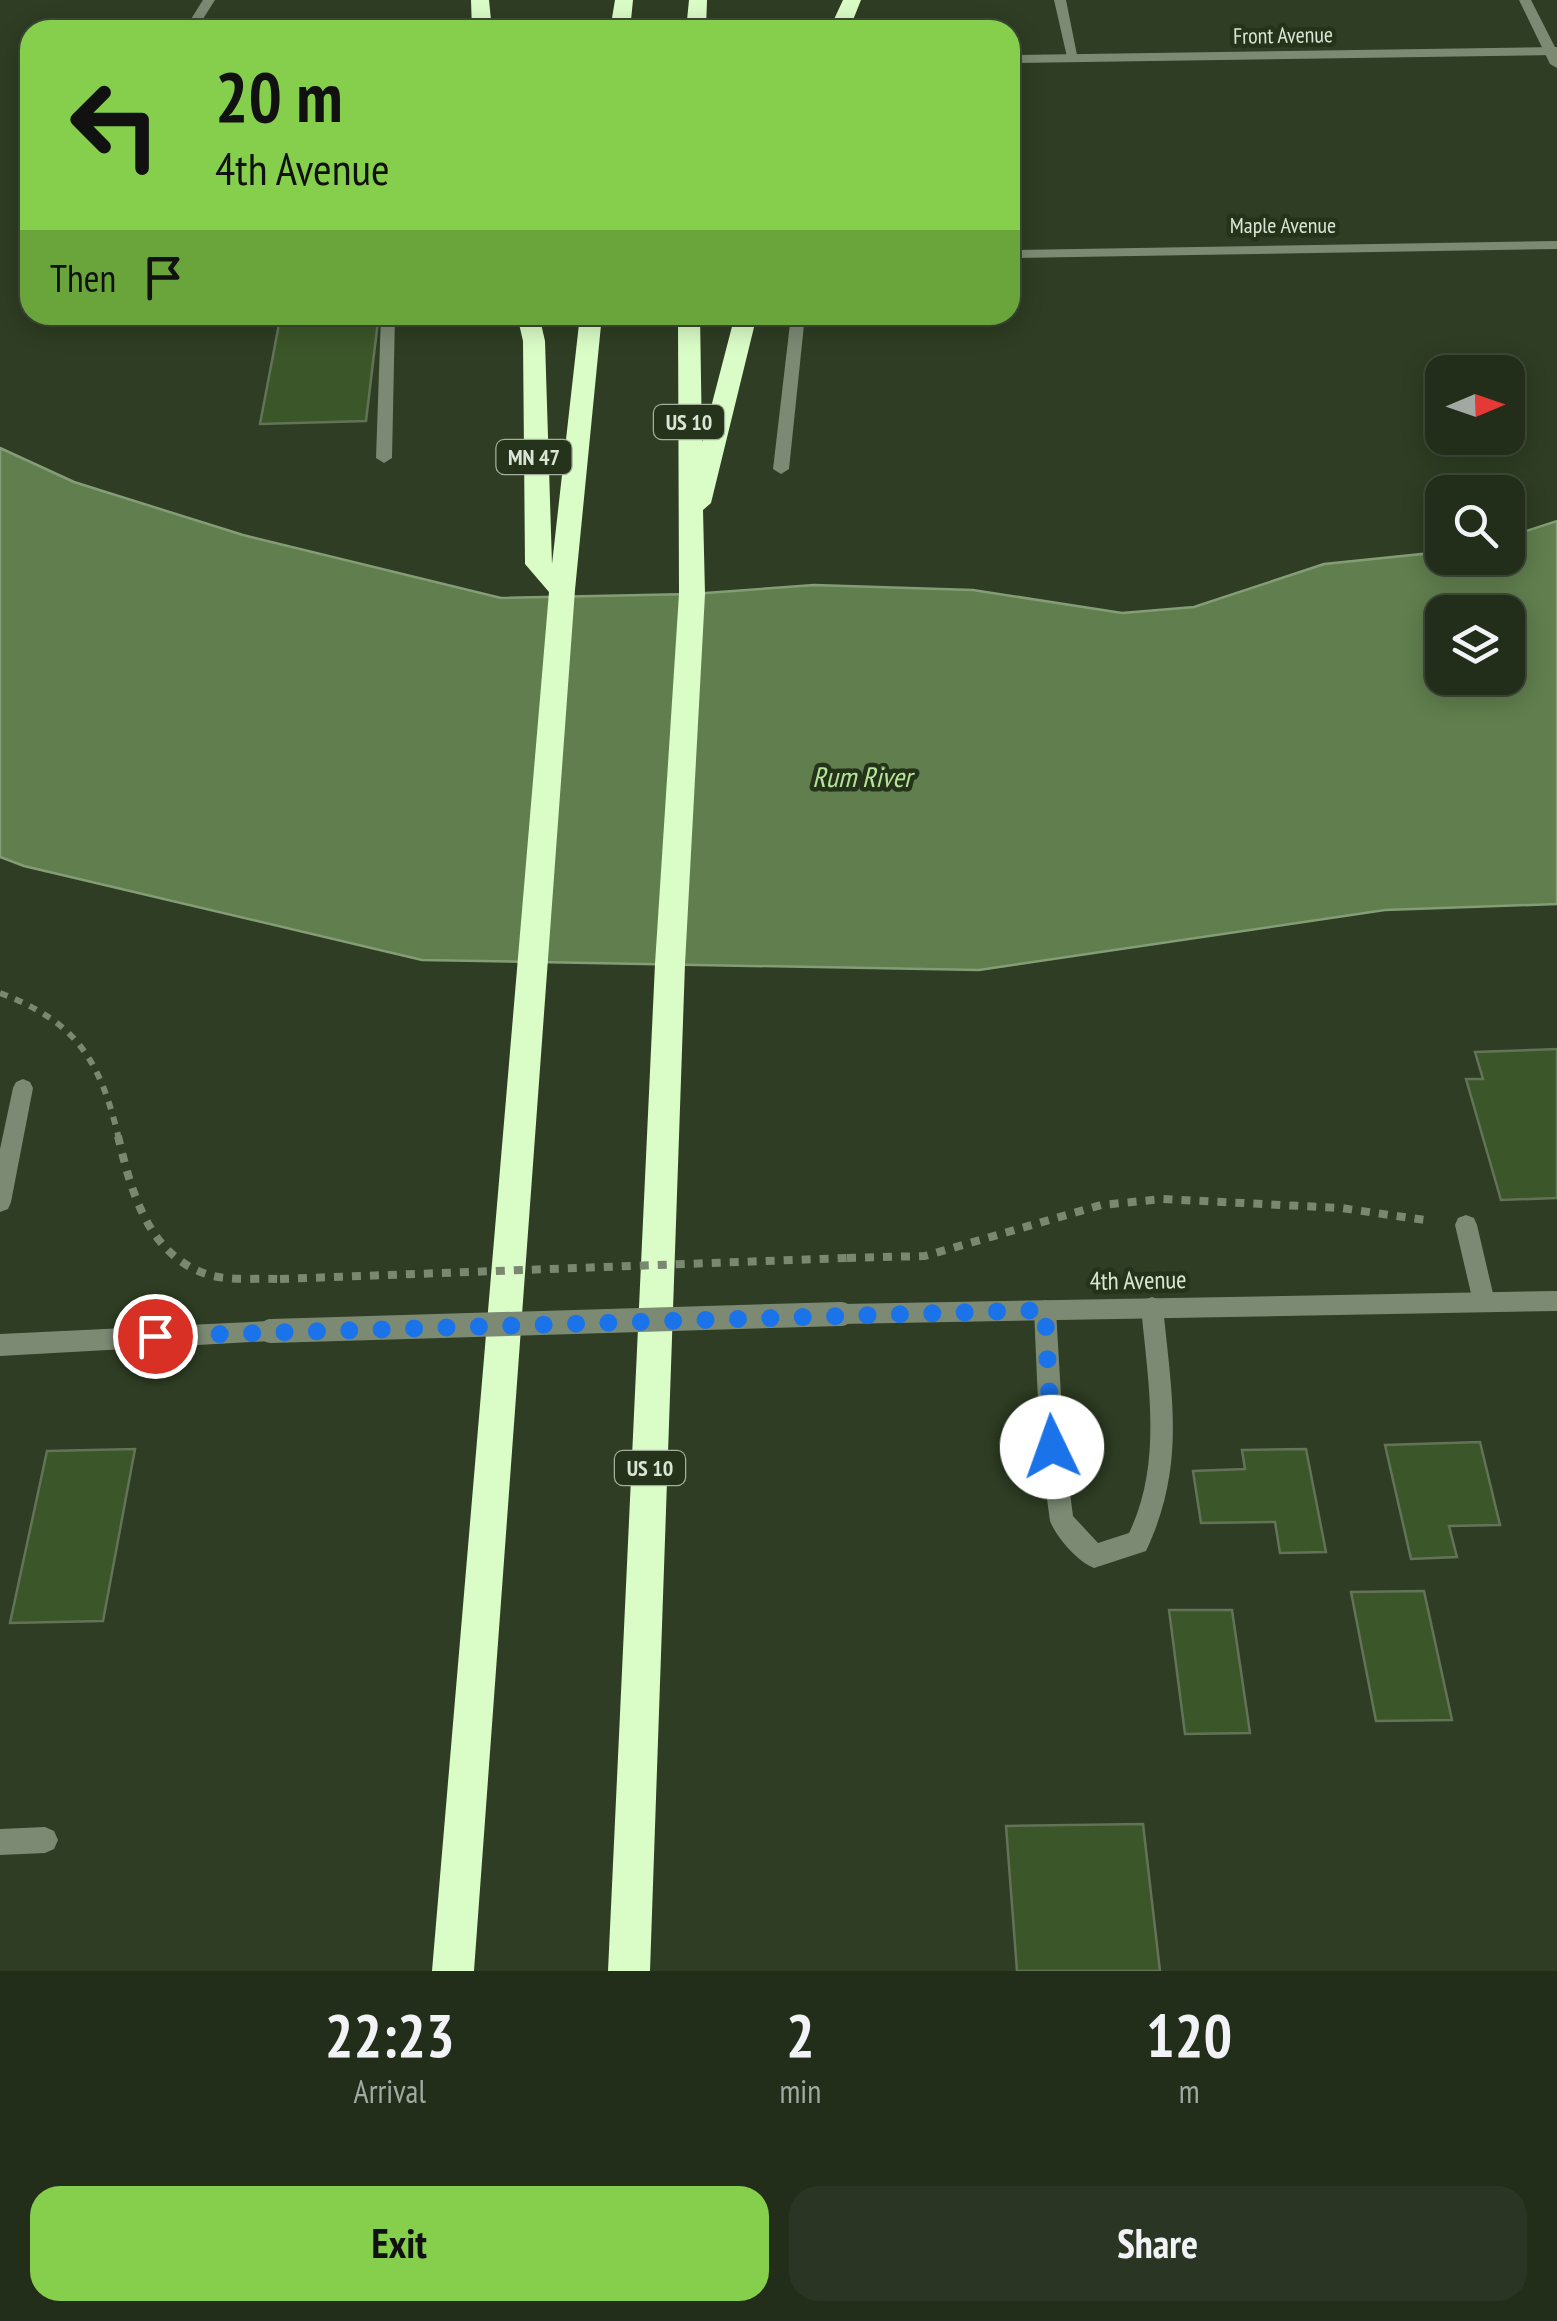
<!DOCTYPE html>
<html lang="en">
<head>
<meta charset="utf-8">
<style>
  body { margin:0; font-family:"PT Sans Narrow",sans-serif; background:#2a3623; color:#f1f3f6; height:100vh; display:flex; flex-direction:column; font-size:38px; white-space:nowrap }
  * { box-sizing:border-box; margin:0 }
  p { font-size:32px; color:#a2a8a2 }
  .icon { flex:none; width:55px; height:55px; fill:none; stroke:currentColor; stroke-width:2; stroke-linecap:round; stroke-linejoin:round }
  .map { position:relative; height:1971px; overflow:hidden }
  .drawer { display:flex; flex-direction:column; background:#222e1a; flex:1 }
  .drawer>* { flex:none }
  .guide { position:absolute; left:20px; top:20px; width:1000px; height:305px; border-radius:30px; box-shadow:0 5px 25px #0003,0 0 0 2px #3f4a39; background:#85cf4c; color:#111; overflow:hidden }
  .needle { width:65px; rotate:88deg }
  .controls { position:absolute; left:1425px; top:355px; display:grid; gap:20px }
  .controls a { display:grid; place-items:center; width:100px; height:100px; border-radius:20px; background:#222e1a; box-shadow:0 5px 25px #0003,0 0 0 2px #3f4a39; font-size:50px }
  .pin { position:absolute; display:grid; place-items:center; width:85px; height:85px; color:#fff; margin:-42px; border:5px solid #fff; border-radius:50%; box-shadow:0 2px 10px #0007 }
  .me { position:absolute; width:110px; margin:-55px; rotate:357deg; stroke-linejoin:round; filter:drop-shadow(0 0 8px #0008) }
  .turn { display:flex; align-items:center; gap:35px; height:210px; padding:0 30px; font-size:45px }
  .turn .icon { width:130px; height:130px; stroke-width:2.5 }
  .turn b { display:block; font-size:70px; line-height:85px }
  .then { display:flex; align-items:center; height:95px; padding:0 30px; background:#0003; gap:20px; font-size:38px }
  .eta { display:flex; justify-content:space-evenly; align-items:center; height:170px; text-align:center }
  .eta b { font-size:60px; font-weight:700; line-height:70px }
  .action { display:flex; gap:20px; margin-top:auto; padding:20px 30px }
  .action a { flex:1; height:115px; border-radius:30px; background:#85cf4c; color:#111; font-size:40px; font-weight:700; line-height:115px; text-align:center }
  .action a+a { background:#2a3623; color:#f1f3f6 }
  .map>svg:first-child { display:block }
</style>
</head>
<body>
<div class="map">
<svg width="1557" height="1971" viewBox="0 0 1557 1971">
  <rect width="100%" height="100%" fill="#2e3d23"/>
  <!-- water -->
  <path fill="#607e4e" stroke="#859d76" stroke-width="2.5" fill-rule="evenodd" d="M 0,448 L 74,482 L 243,535 L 501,598 L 692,594 L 814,585 L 973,590 L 1122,613 L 1194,607 L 1324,564 L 1442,552 L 1442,558 L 1508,558 L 1508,537 L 1557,521 L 1557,904 L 1385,910 L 979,970 L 422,960 L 24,866 L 0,857 ZM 1442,612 L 1508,612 L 1508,678 L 1442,678 Z"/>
  <!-- building -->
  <path fill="#3b5628" stroke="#627357" stroke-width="2.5" d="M 378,321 L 366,421 L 260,424 L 279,324 Z
    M 1557,1049 L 1557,1198 L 1501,1200 L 1466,1079 L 1483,1079 L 1475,1052 Z
    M 1480,1442 L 1500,1525 L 1449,1526 L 1457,1557 L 1411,1559 L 1385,1445 Z
    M 135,1449 L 103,1621 L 10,1623 L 47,1451 Z
    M 1306,1449 L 1326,1552 L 1280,1553 L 1275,1522 L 1201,1523 L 1193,1471 L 1245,1469 L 1242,1450 Z
    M 1424,1591 L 1452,1720 L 1376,1721 L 1351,1592 Z
    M 1169,1610 L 1232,1610 L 1250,1733 L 1185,1734 Z
    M 1143,1824 L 1160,1971 L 1017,1971 L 1006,1826 Z"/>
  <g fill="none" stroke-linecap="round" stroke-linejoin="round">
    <!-- path-far1 -->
    <path stroke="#7a8771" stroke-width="6" stroke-dasharray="8 8" stroke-linecap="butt" d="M 0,993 C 77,1022 100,1060 119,1139"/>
    <!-- path -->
    <path stroke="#7a8771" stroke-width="8" stroke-dasharray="9 9" stroke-linecap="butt" d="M 118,1136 C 131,1191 148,1256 209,1275 C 231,1281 257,1278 280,1279
      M 847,1258 L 925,1256 L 1101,1205 L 1163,1199 L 1341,1208 L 1432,1221"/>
    <!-- service -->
    <path fill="#7c8a74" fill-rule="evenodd" d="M 1054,0 L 1066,0 L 1078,60 L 1067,57 Z
      M 381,315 L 395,315 L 392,458 L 384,463 L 376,458 Z
      M 23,1079 L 30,1082 L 33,1088 L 11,1202 L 8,1209 L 0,1212 L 0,1149 L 13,1088 L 16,1082 Z
      M 1466,1215 L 1474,1218 L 1477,1225 L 1495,1302 L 1492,1309 L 1484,1312 L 1476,1309 L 1473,1302 L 1455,1225 L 1458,1218 Z
      M 1152,1297 L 1160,1300 L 1163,1307 C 1172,1398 1186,1466 1146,1551 L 1094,1568 C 1077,1561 1057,1538 1050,1521 L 1040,1447 L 1034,1310 L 1037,1303 L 1045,1300 L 1053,1303 L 1056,1310 L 1064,1447 L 1073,1516 L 1098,1543 L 1129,1533 C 1163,1463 1148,1382 1141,1307 L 1144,1300 Z"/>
    <!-- minor -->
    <path fill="#7c8a74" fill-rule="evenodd" d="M 203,0 L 215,0 L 196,30 L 184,30 Z
      M 1557,47 L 1557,55 L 1010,63 L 1010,55 Z
      M 1557,241 L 1557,249 L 1010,258 L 1010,250 Z
      M 791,315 L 805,315 L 789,469 L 781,474 L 773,469 Z
      M 45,1827 L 54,1831 L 58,1840 L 54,1849 L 45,1853 L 0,1855 L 0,1829 Z"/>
    <!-- tertiary -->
    <path fill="#7c8a74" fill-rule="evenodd" d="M 1519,0 L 1531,0 L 1557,51 L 1557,68 L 1550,64 Z
      M 1557,1291 L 1557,1311 L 841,1324 L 833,1321 L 830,1314 L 833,1307 L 841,1304 Z
      M 271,1321 L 279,1324 L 282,1331 L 279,1338 L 271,1341 L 0,1356 L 0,1334 Z"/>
    <!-- motorway -->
    <path fill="#dafcc6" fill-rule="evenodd" d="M 471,0 L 489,0 L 492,30 L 472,30 Z
      M 615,0 L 633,0 L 630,30 L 610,30 Z
      M 689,0 L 707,0 L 706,30 L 686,30 Z
      M 843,0 L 861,0 L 849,30 L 829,30 Z
      M 517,315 L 539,315 L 545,341 L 552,564 L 580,315 L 602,315 L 575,590 L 474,1971 L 432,1971 L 549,592 L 525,564 L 523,341 Z
      M 678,315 L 700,315 L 702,442 L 735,315 L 757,315 L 711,503 L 703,510 L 705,594 L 685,964 L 650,1971 L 608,1971 L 655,964 L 679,594 Z"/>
    <!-- path-bridge -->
    <path stroke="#7a8771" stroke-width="8" stroke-dasharray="9 9" stroke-linecap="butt" d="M 280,1279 L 847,1258"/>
    <!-- tertiary-bridge -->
    <path stroke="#7c8a74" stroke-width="24" d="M 271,1331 L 841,1314"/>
  </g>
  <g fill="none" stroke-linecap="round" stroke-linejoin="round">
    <!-- route -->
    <path stroke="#1a73e8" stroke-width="18" stroke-dasharray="0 32.4" d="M 155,1336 L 1045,1310 L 1052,1447"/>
  </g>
  <g text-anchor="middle" stroke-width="9" stroke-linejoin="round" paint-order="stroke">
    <!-- far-street labels -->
    <g font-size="22" fill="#dbe5d5" stroke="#243319">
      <text transform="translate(1283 35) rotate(-1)" y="8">Front Avenue</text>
      <text x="1283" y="233">Maple Avenue</text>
    </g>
    <!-- shield labels -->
    <g fill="#243319" stroke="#a4b09d" stroke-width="2.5">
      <rect x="654" y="405" width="70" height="34" rx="8"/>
      <rect x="496.5" y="440" width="75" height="34" rx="8"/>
      <rect x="615" y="1451" width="70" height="34" rx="8"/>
    </g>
    <g font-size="22" font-weight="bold" fill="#dbe5d5">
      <text x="689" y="430">US 10</text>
      <text x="534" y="465">MN 47</text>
      <text x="650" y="1476">US 10</text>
    </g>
    <!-- street labels -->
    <g font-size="25" fill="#dbe5d5" stroke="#243319">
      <text transform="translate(1138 1280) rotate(-1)" y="9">4th Avenue</text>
    </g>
    <!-- water labels -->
    <g font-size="28" font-style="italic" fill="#b6e49a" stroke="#243319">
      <text x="862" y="787">Rum River</text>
    </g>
  </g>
</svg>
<div class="controls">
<a><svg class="needle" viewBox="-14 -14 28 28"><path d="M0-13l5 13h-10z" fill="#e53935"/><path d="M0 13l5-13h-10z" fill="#a2a8a2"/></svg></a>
<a><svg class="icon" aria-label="search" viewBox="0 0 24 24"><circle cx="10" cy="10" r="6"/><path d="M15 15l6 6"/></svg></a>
<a><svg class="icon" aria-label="layers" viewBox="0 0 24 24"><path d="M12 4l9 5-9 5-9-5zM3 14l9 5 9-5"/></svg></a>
</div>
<div class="pin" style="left:155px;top:1336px;background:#d93025"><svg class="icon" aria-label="arrive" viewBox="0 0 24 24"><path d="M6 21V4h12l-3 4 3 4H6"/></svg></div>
<svg class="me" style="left:1052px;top:1447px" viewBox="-20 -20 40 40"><circle r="19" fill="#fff"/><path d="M0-13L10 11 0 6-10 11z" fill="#1a73e8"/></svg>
<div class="guide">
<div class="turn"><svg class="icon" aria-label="left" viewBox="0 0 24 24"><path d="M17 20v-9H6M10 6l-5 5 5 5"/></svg><div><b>20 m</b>4th Avenue</div></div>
<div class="then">Then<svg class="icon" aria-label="arrive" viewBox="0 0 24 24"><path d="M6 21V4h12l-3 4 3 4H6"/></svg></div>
</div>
</div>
<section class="drawer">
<div class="eta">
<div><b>22:23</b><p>Arrival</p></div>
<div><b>2</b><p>min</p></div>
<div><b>120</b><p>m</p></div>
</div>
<div class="action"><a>Exit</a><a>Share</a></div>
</section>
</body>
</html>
